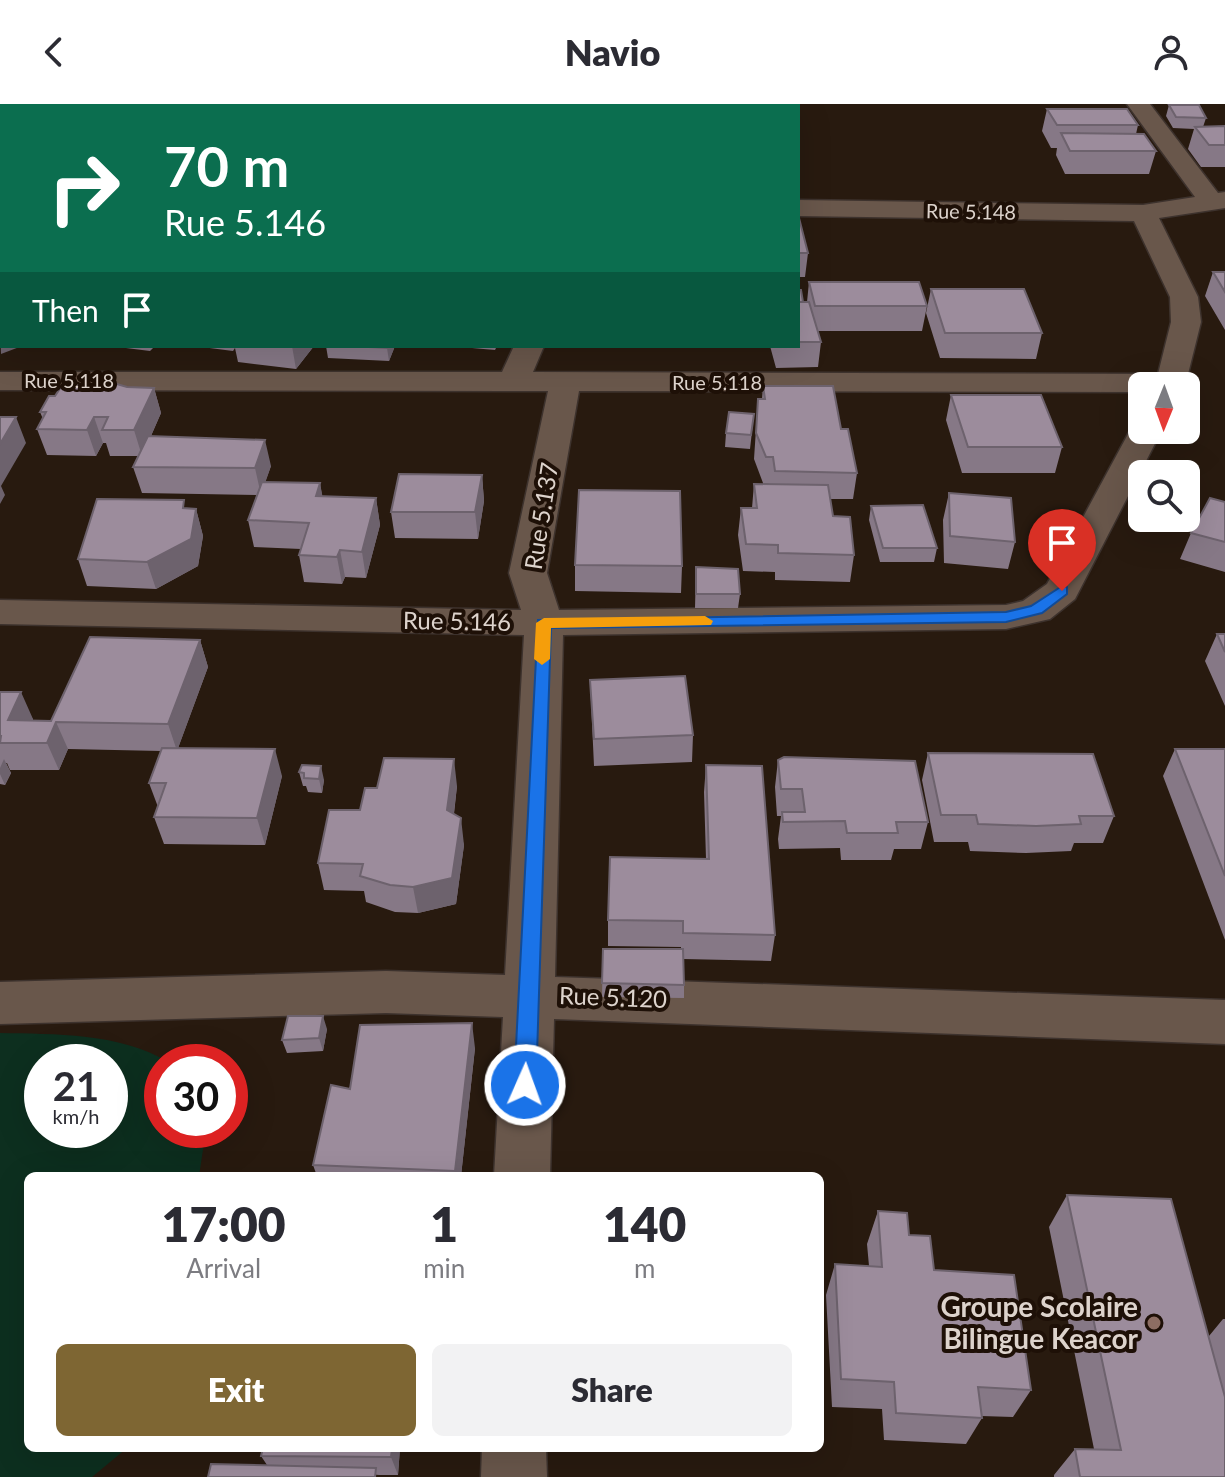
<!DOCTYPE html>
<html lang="en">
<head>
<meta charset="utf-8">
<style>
  body { margin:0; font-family:Lato,sans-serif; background:#f2f2f3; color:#2b2b33; height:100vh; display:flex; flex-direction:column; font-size:30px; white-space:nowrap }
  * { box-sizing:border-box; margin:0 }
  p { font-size:26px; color:#7c7c81 }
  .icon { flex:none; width:44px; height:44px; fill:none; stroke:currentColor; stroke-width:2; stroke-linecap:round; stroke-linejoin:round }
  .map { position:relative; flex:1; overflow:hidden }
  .side { position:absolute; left:24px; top:1068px; width:800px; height:280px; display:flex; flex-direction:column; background:#fff; border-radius:12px; box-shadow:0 8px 32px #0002 }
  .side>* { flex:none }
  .guide { position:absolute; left:0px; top:0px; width:800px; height:244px; box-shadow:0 8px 32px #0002; background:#0b6e4f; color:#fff; overflow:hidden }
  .needle { width:52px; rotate:181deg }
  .buttons { position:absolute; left:1128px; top:268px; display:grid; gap:16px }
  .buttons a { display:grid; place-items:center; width:72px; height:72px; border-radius:12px; background:#fff; box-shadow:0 8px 32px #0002; font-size:40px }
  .speed { position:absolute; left:24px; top:940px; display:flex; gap:16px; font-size:40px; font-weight:700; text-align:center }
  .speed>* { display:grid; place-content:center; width:104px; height:104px; border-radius:50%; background:#fff; box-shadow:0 8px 32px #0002; line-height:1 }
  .speed small { font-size:20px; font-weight:400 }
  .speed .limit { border:12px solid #d22; background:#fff; color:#111 }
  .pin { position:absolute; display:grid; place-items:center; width:68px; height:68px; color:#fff; margin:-82px -34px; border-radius:50% 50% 50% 0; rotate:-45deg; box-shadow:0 0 8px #0007 }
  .pin .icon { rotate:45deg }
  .me { position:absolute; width:88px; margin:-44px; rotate:2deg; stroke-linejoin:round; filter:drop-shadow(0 0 6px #0008) }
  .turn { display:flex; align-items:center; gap:28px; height:168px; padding:0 32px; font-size:36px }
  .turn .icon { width:104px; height:104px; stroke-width:2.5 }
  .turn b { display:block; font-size:56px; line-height:68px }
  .then { display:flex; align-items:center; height:76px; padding:0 32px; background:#0003; gap:16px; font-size:30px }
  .eta { display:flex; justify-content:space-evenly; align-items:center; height:136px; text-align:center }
  .eta b { font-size:48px; font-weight:800; line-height:56px }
  .button { display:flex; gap:16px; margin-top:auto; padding:16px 32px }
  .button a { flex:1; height:92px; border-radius:12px; background:#7e6633; color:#fff; font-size:32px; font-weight:800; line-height:92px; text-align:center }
  .button a+a { background:#f2f2f3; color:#2b2b33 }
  header { display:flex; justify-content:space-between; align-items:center; height:104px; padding:0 32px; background:#fff; font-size:36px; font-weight:800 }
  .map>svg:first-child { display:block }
</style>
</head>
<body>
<header><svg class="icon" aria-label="back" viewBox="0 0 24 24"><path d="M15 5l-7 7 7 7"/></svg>Navio<svg class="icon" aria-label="person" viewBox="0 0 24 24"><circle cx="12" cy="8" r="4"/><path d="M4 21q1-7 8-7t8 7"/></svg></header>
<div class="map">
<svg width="1225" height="1373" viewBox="0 0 1225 1373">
  <rect width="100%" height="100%" fill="#281a0f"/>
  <!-- green -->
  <path fill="#0d2f1f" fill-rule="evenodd" d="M 0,929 C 53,930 122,929 168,958 L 162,958 L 162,1026 L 206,1026 L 199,1072 L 28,1072 L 28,1344 L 127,1344 L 92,1373 L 0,1373 ZM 42,958 L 110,958 L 110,1026 L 42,1026 Z"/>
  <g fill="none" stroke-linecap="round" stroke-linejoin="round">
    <defs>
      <path id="minor" d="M 384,0 L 406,0 L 406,2 L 384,2 Z
        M 1127,0 L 1150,0 L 1218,89 L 1225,88 L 1225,104 L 1159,114 L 1198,193 L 1201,218 L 1185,282 L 1142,282 L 1142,288 L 579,287 L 547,469 L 559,506 L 1006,501 L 1023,497 L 1047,480 L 1134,319 L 1142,317 L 1142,326 L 1162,326 L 1075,495 L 1050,515 L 1006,525 L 563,531 L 555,873 L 1225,896 L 1225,940 L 554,915 L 550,1072 L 494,1072 L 503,913 L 386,909 L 0,920 L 0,878 L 386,867 L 505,871 L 524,531 L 0,520 L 0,496 L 521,506 L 509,469 L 548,287 L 0,286 L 0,268 L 502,268 L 514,242 L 544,242 L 533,268 L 1158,270 L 1171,218 L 1170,193 L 1134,117 L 798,112 L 798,96 L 1143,101 L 1195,93 Z
        M 0,79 L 2,79 L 2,95 L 0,95 Z
        M 482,1344 L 546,1344 L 547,1373 L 481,1373 Z"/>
    </defs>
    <!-- minor casing -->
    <use href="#minor" stroke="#3d322d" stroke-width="3"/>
    <!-- minor -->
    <use href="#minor" fill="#69574b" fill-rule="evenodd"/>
  </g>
  <!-- wall -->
  <path fill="#867886" d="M 276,0 L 350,0 L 349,2 L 276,2 Z
    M 1169,1 L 1206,14 L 1203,23 L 1225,22 L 1225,63 L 1201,63 L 1188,45 L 1194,25 L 1173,24 L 1166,12 Z
    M 1047,5 L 1138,21 L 1136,30 L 1156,47 L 1149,70 L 1065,70 L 1056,51 L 1057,44 L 1051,44 L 1042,27 Z
    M 798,114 L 808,149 L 805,173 L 798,173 Z
    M 1213,168 L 1225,168 L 1225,226 L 1205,192 Z
    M 809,178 L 927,202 L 922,227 L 818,227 L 821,238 L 818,263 L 776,264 L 770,242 L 798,242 L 798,186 L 803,198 L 807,198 Z
    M 931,185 L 1042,229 L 1036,255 L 940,254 L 926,209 Z
    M 110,242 L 155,242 L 150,247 Z
    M 194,242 L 314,242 L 296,265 L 238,258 L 235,244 L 233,247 Z
    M 326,242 L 395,242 L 389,257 L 328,254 Z
    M 449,242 L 497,242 L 495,246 Z
    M 763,282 L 841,325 L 857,369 L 853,395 L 830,395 L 833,412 L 854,451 L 850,478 L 775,476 L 775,468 L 743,467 L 738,431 L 741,404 L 752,404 L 754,380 L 770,381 L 770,380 L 763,379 L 754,355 L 758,295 L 762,295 Z
    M 127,283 L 154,284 L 161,309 L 151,332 L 271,362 L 265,378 L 320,379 L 322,392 L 376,394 L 380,421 L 366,474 L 345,473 L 342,480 L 304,478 L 299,451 L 301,445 L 254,443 L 248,416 L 257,391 L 142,389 L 133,363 L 138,352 L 110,352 L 106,339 L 103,339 L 96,352 L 47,351 L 37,325 L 43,315 L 40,308 L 55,292 Z
    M 951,291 L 1062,343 L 1055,369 L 962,369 L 946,316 Z
    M 754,310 L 750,345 L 725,343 L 726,329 Z
    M 482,371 L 484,397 L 478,435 L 395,434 L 391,408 Z
    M 949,389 L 1015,438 L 1008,465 L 944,459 L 943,416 Z
    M 1225,398 L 1225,468 L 1180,455 L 1191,429 Z
    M 871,402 L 937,444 L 934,458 L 880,458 L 869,416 Z
    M 186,405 L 196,405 L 203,432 L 198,462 L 156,485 L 87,482 L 78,455 Z
    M 575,461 L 682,462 L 681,489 L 575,487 Z
    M 696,463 L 740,490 L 738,504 L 695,504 Z
    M 1217,530 L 1225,530 L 1225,602 L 1205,557 Z
    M 200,536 L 208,563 L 178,644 L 282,672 L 265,741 L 164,740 L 154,713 L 158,703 L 149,679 L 161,647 L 68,645 L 59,666 L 10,666 L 7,659 L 6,659 L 11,669 L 5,681 L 0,680 L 0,588 L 33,615 L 33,617 L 51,617 Z
    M 590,576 L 693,631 L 692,658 L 594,662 Z
    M 1175,645 L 1225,645 L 1225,836 L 1163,672 Z
    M 928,649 L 1114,712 L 1103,739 L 1074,739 L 1071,747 L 1026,749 L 970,747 L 968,738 L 934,738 L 922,676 Z
    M 778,656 L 928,718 L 921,745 L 894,745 L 891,756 L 841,756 L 840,744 L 779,745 L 778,735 L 781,712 L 777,712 L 775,683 Z
    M 302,661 L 324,676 L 322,689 L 308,688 L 306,682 L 303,682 L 299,668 Z
    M 706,661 L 775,831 L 771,857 L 683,855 L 684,881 L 684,894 L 602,893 L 603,845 L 681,845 L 681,843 L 608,842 L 608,816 L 706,755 L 704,688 Z
    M 457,682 L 454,710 L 464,741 L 456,800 L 418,809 L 395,808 L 366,798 L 364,787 L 324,786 L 318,759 L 360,706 Z
    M 327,925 L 323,947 L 287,949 L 282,936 Z
    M 475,944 L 461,1072 L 317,1072 L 313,1061 L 350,985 Z
    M 1067,1091 L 1209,1232 L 1223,1215 L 1225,1215 L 1225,1373 L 1054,1373 L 1054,1371 L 1075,1345 L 1094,1345 L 1049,1123 Z
    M 878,1107 L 909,1131 L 934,1166 L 1031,1286 L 1013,1313 L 981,1312 L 982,1314 L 966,1340 L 884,1336 L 882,1305 L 832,1303 L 826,1191 L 835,1160 L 869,1162 L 867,1140 Z
    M 400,1344 L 398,1371 L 379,1371 L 267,1361 L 261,1352 Z"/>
  <!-- shaded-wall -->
  <path fill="#6d626d" d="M 202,0 L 217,0 L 216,2 L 201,2 Z
    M 2,129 L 2,144 L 0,144 L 0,130 Z
    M 2,221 L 2,242 L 22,242 L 1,250 L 0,222 Z
    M 292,242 L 314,242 L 296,265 Z
    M 388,242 L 395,242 L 389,257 L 387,244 Z
    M 154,284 L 161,309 L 142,352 L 134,326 Z
    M 16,313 L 26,339 L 1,382 L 5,391 L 0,400 L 0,340 Z
    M 94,313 L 103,339 L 96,352 L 87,326 Z
    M 265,336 L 271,362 L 261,391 L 255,364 Z
    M 482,371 L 484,397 L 478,435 L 475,408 Z
    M 320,379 L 325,406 L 316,392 Z
    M 376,394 L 380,421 L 366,474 L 362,448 Z
    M 196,405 L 203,432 L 198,462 L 156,485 L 147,458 Z
    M 340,446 L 345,473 L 342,480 L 337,453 Z
    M 200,536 L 208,563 L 177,647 L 168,620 Z
    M 21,588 L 33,615 L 22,639 L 8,616 Z
    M 56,618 L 68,645 L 59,666 L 47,639 Z
    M 275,645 L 282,672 L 265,741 L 257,714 Z
    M 4,655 L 11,669 L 5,681 L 0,670 L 0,664 Z
    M 454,655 L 457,682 L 451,733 L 447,706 Z
    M 321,662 L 324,676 L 322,689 L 319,675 Z
    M 461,714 L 464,741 L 456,800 L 418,809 L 413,783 Z
    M 323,912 L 327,925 L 323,947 L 319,934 Z
    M 472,919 L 475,944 L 461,1072 L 456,1072 L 455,1067 Z
    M 392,1344 L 400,1344 L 398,1371 L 391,1353 Z"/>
  <!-- building -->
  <path fill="#9c8c9c" stroke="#6d626d" stroke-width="2" d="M 158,0 L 202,0 L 201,2 L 156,2 Z
    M 452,0 L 537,0 L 537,2 L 452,2 Z
    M 1169,1 L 1199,1 L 1206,14 L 1176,13 Z
    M 1047,5 L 1127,5 L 1138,21 L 1057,21 Z
    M 1225,22 L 1225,41 L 1209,41 L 1195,23 Z
    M 1061,29 L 1144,30 L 1156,47 L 1070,47 Z
    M 798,114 L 799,114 L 808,149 L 798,149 Z
    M 0,152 L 2,153 L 2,169 L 0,170 Z
    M 1213,168 L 1225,168 L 1225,188 Z
    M 809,178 L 919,178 L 927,202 L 815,202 Z
    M 931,185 L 1024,185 L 1042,229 L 945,229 Z
    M 798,186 L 801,186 L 803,198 L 798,198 Z
    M 0,195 L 2,195 L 2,221 L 0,222 Z
    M 798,198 L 809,198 L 821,238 L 798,238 Z
    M 350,242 L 388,242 L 387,244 Z
    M 110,278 L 127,283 L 154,284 L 134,326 L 102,326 L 108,313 L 94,313 L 87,326 L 37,325 L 46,308 L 40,308 L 49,292 L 55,292 L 61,283 Z
    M 763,282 L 833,282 L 841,325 L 848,325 L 857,369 L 775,367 L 773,353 L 766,353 L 756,329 L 758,295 L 765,295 Z
    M 951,291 L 1041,291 L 1062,343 L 968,343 Z
    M 729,308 L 754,310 L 751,331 L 726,329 Z
    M 0,313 L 16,313 L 0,340 Z
    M 148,332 L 265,336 L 255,364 L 133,363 Z
    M 399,370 L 482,371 L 475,408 L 391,408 Z
    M 262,378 L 320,379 L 316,392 L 376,394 L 362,448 L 340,446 L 337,453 L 299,451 L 309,419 L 248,416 Z
    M 754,380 L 828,381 L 833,412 L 850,413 L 854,451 L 778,449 L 778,441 L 746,440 L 741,404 L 757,404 Z
    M 579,386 L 680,387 L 682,462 L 575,461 Z
    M 949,389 L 1011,394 L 1015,438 L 950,432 Z
    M 1210,394 L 1225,398 L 1225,438 L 1191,429 Z
    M 97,395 L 184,396 L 183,404 L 196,405 L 191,435 L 147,458 L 78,455 Z
    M 923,401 L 937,444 L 883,444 L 871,402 Z
    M 696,463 L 738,465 L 740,490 L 696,490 Z
    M 1217,530 L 1225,530 L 1225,548 Z
    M 90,533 L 200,536 L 168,620 L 56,618 L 47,639 L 0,639 L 1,632 L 0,632 L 0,588 L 21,588 L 8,616 L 51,617 Z
    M 685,572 L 693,631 L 594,635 L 590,576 Z
    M 162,644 L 275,645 L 257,714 L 154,713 L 166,679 L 149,679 Z
    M 1175,645 L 1225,645 L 1225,772 Z
    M 928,649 L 1093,650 L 1114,712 L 1079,712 L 1081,720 L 1036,722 L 978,720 L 976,711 L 941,711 Z
    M 784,653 L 915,657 L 928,718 L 896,718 L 898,729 L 847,729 L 845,717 L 783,718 L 782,708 L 805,708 L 802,685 L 781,685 L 778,656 Z
    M 384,654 L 454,655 L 447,706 L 461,714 L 452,774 L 413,783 L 390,781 L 360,772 L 363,760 L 318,759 L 329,706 L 360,706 L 365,684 L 377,684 Z
    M 302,661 L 321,662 L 319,675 L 304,674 L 304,669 L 299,668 Z
    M 706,661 L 762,662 L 775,831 L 683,829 L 683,817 L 608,816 L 610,753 L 709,755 Z
    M 603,845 L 683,845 L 684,881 L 602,879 Z
    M 288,912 L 323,912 L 319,934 L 282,936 Z
    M 472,919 L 455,1067 L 313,1061 L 331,981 L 350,985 L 360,921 Z
    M 1067,1091 L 1171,1095 L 1225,1293 L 1225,1373 L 1080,1373 L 1075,1345 L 1121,1346 Z
    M 878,1107 L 907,1109 L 909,1131 L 930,1132 L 934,1166 L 1014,1171 L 1031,1286 L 978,1283 L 982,1314 L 896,1309 L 894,1278 L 841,1275 L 835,1160 L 882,1163 Z
    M 263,1344 L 392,1344 L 391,1353 L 261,1352 Z
    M 211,1360 L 376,1364 L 375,1373 L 208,1373 Z"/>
  <!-- route -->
  <path fill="#1a73e8" stroke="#114b97" stroke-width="2" d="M 1062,482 L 1067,483 L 1067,490 L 1042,509 L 1006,518 L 551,524 L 536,981 L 533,988 L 525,991 L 517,988 L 514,981 L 538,516 L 1006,508 L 1031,502 Z"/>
  <!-- slow -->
  <path fill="#f59e0b" d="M 705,512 L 713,517 L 711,521 L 551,524 L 550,555 L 542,561 L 534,555 L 536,519 L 544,514 Z"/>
  <!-- markers -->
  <circle fill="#8d6e63" stroke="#1e1007" stroke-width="3" cx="1154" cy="1219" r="8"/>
  <g text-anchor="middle" stroke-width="8" stroke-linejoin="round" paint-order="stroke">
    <!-- far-street labels -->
    <g font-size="20" fill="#ddd3cc" stroke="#1e1007">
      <text transform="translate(971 108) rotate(1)" y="7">Rue 5.148</text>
      <text x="69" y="284">Rue 5.118</text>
      <text x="717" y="286">Rue 5.118</text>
    </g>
    <!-- street labels -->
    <g font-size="24" fill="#ddd3cc" stroke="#1e1007">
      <text transform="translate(542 412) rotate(-81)" y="8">Rue 5.137</text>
      <text transform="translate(457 518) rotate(1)" y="8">Rue 5.146</text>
      <text transform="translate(613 894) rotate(2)" y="8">Rue 5.120</text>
    </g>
    <!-- near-poi labels -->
    <g font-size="28" font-weight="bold" fill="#ddd3cc" stroke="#1e1007" text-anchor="end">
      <text x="1138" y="1213">Groupe Scolaire<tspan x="1138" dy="32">Bilingue Keacor</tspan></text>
    </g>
  </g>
</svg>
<div class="buttons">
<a><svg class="needle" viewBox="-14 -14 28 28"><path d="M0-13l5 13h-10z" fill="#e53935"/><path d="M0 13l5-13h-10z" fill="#7c7c81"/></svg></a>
<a><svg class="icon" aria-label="search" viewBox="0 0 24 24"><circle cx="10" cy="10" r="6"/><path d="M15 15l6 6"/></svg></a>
</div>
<div class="speed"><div>21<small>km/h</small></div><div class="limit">30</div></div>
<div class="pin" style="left:1062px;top:487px;background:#d93025"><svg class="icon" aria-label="arrive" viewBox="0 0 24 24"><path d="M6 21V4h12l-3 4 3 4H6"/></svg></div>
<svg class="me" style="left:525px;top:981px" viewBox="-20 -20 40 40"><circle r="17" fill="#1a73e8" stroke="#fff" stroke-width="3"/><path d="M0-11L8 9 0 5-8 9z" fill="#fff"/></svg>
<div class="guide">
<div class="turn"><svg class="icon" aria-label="right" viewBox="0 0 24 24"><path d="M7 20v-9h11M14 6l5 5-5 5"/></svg><div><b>70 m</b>Rue 5.146</div></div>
<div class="then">Then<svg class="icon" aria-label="arrive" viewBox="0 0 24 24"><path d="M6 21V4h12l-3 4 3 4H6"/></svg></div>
</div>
<section class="side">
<div class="eta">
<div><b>17:00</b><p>Arrival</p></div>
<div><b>1</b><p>min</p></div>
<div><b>140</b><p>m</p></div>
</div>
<div class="button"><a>Exit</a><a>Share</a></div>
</section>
</div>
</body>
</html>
